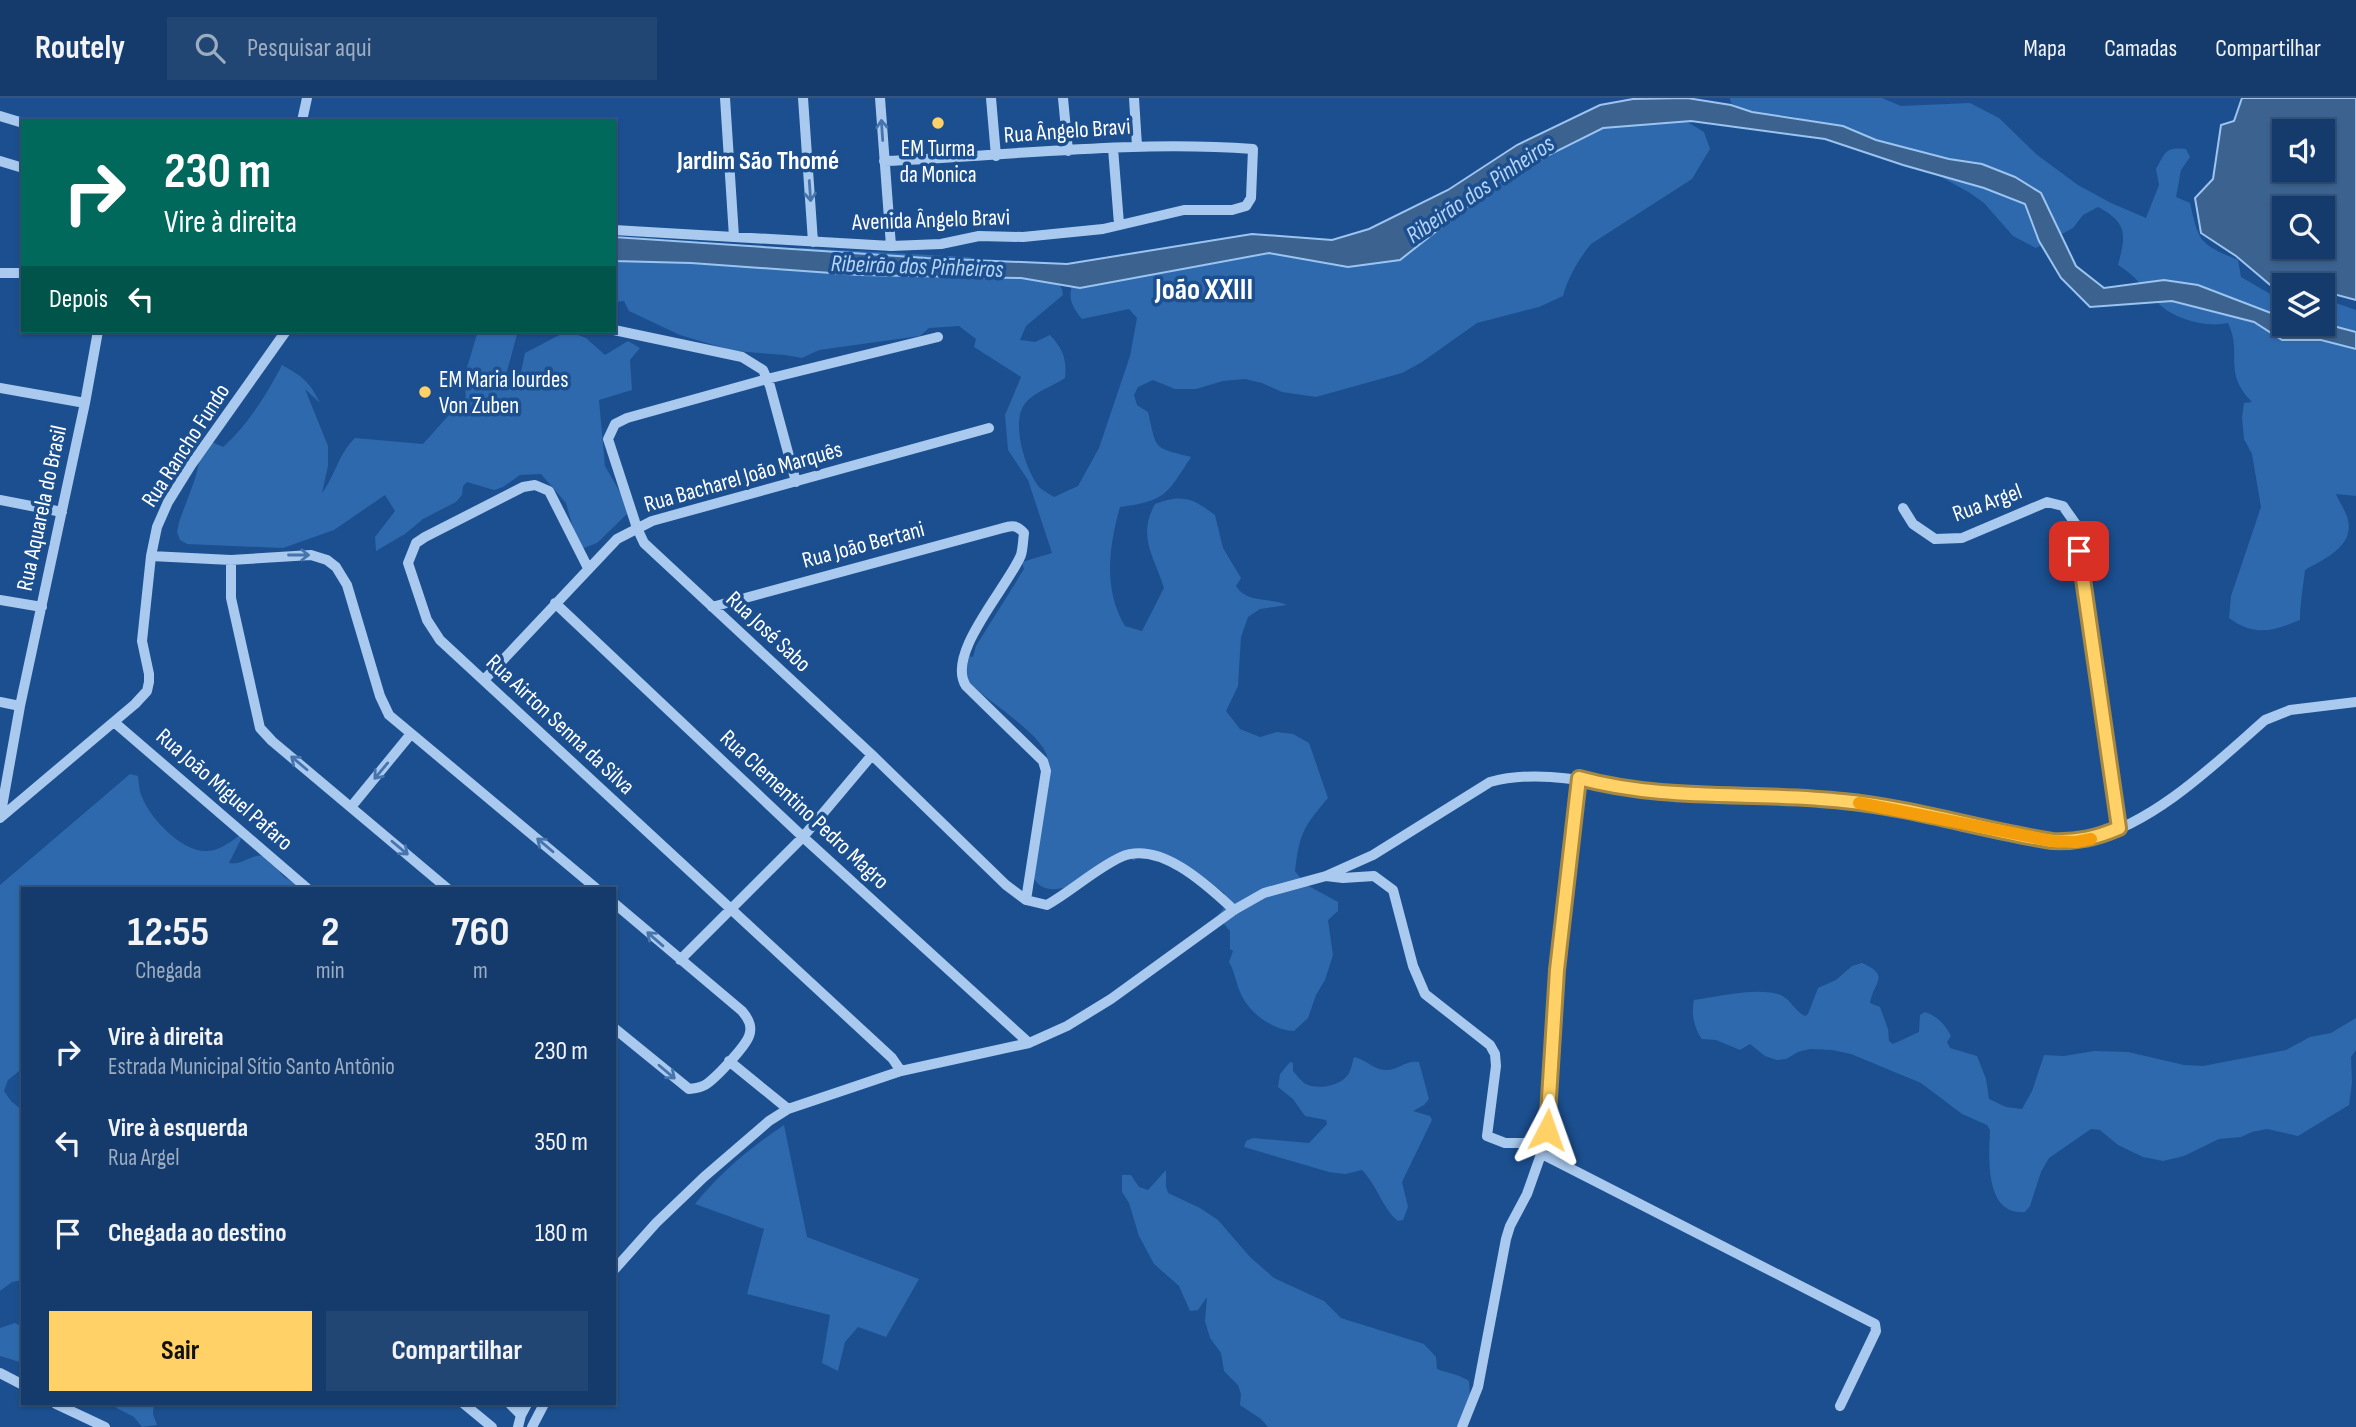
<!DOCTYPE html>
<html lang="pt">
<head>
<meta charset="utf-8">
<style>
  body { margin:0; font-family:"Sofia Sans Condensed",sans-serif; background:#214673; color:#f1f3f6; height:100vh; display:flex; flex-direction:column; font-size:26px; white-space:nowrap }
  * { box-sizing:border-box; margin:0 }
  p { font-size:23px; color:#9dadc1 }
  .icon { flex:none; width:38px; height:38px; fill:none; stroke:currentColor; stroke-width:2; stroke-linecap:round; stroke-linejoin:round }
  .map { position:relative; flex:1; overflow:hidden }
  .sheet { position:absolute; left:21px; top:789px; width:595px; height:518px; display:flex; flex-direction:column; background:#143b6b; border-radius:0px; box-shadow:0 2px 5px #0004,0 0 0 2px #33557e }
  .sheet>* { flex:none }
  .guide { position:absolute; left:21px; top:21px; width:595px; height:214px; border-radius:0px; box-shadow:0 2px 5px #0004,0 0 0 2px #33557e; background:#00695c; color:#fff; overflow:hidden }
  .tools { position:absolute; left:2272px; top:21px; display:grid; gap:14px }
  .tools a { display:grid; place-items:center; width:63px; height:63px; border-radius:0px; background:#143b6b; box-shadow:0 2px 5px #0004,0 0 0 2px #33557e; font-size:35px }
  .pin { position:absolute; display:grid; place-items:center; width:60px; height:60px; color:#fff; margin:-30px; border-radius:14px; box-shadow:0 4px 10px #0006 }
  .me { position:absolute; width:77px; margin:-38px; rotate:4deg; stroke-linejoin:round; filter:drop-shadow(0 0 5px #0008) }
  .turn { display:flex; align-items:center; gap:24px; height:147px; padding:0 28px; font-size:32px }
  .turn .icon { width:91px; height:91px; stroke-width:2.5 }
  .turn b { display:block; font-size:49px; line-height:60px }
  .then { display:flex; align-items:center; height:66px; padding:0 28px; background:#0003; gap:14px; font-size:26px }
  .eta { display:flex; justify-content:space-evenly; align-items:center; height:119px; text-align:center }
  .eta b { font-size:42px; font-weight:700; line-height:49px }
  .action { display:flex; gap:14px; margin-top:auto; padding:14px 28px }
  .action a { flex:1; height:80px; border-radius:0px; background:#ffd166; color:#111; font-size:28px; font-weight:700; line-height:80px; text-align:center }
  .action a+a { background:#214673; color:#f1f3f6 }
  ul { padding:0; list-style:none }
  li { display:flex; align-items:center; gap:21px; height:91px; padding:0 28px }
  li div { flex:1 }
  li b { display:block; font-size:26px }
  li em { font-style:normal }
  header { display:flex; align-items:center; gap:42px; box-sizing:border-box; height:98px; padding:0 35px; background:#143b6b; border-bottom:2px solid #33557e }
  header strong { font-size:33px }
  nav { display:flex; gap:38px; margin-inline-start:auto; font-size:24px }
  .search { width:490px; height:63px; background:#214673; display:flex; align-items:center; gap:18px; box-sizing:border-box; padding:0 24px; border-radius:0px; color:#9dadc1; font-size:26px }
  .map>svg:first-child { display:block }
</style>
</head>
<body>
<header>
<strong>Routely</strong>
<div class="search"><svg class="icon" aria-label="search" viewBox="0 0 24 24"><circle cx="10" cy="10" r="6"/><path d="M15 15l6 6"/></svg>Pesquisar aqui</div>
<nav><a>Mapa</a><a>Camadas</a><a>Compartilhar</a></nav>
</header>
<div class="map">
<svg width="2356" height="1329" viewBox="0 0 2356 1329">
  <rect width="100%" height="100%" fill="#1b4f8f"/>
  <!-- green -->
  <path fill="#2e69ad" d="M 1730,0 L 1882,0 L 1901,8 L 1970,5 L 1999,20 L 2036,56 L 2078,87 L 2111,105 L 2146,120 L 2159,87 L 2156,71 C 2166,54 2165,49 2186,51 L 2190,59 L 2181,72 L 2176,99 L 2190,105 C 2199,145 2200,146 2238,162 L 2241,179 L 2284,204 L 2284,226 L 2322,226 L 2322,200 L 2356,212 L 2356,398 L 2336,396 C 2339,404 2346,413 2348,422 C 2354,449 2324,461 2305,472 C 2303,490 2300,505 2300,522 C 2273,533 2255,539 2229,520 L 2231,498 L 2261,409 L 2252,356 L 2244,341 L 2242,320 L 2244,305 L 2252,304 C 2222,274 2243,257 2228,225 C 2207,230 2174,221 2159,206 C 2146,193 2134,176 2118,167 C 2126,137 2128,125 2098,109 L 2083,117 L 2073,130 L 2036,150 L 2013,138 L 1984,105 L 1970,95 L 1893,52 L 1794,19 L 1745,13 L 1731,5 Z
    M 1676,17 L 1704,34 L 1710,51 L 1692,81 L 1591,146 C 1579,161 1568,179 1563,198 L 1539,209 L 1477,225 L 1422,264 L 1402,275 L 1316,299 L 1282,294 L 1262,285 L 1245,281 L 1223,283 L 1196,291 L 1175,291 L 1153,282 L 1138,289 L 1134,297 L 1137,307 L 1148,314 C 1157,352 1152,349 1191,359 C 1167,396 1166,403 1120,409 C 1109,448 1103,492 1125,528 L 1142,533 L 1164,490 C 1154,458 1137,439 1155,406 C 1183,396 1192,400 1215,417 L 1223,450 L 1241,480 L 1236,488 C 1247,506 1270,499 1287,507 L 1260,511 L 1248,519 L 1241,539 L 1238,588 L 1226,613 L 1240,631 L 1260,639 L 1277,634 L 1293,636 L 1309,645 L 1328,700 C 1303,730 1300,734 1295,773 L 1305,786 L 1338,804 L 1338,813 L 1328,822 L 1333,857 L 1325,882 L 1316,897 L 1308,920 L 1294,933 C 1273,932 1250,916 1241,896 C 1236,886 1235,874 1229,864 L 1233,853 L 1230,851 L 1230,833 L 1217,818 C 1224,811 1228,805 1224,795 L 1180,763 L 1136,755 L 1135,763 L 1127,759 C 1107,770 1063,801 1041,788 C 1034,784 1033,777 1030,770 C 1035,747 1052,678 1047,658 C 1044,646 1028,633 1019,625 C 1001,609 978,596 963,577 L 968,558 L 973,559 L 976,548 L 1024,471 L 1022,464 L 1052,455 L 1028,382 L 1008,352 L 1005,317 L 1021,279 L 974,249 L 976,241 L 959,228 L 929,230 L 920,238 L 819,252 L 802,260 L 785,257 L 734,253 L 680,237 L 629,213 L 624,203 L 614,204 L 614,141 L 775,156 L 802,150 L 967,159 L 1050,174 L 1062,191 L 1063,197 L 1026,228 L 1020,242 L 1035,244 L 1050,237 C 1063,251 1067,261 1065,280 C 1053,288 1032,295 1024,307 C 1011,326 1026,374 1040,390 C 1044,393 1049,396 1054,399 L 1078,388 L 1099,350 L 1130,258 L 1137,220 L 1129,211 L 1082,221 C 1069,205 1067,196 1076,178 L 1154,177 L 1273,149 L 1364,147 L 1581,19 Z
    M 478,233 L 518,233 L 504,284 L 467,277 L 481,289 L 518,288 L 525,255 L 567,233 L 586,240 L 605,257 L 628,243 L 640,250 L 630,262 L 632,292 L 599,302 L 605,368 L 621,396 L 627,416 L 597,445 L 581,451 L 577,444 L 566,405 L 541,376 L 520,377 L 503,389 L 494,392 L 467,384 L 463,388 L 462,397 L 456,404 L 423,421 L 405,436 L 376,453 L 375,439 L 395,413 L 385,397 L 334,432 L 283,450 L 187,446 L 180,442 L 177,434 L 179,424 L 195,381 L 201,357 L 212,344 L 223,349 C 248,327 267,296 282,267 C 302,278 310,284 320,305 L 305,291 L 328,348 L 328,368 L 322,395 C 335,378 339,355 355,340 L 423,346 L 466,298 L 463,278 L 465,276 Z
    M 130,676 L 138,678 C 139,685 139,693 142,699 C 150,720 182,754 206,753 C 219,753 229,745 240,737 L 241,741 L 229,765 C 240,767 247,760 257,758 C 274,755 275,768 282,777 C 287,783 301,786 307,791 L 23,791 L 23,970 L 8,982 L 4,993 L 11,1003 L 23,1013 L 23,1182 L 12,1184 L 0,1193 L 0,787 Z
    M 1862,865 C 1891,878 1874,883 1870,905 L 1880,909 L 1888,931 L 1889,943 L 1893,946 L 1919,934 L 1920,917 L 1925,914 C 1937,918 1945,926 1951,938 L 1947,944 L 1950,950 L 1977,958 L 1986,981 L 1989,1001 L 2006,1009 L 2022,1011 L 2032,993 L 2044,957 L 2064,958 L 2094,953 L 2128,954 L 2184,967 L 2203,968 L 2286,952 L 2310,939 L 2331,935 L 2356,920 L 2356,952 L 2351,959 L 2352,985 L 2349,1007 L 2298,1038 L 2267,1031 L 2252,1034 L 2241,1039 L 2219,1041 L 2184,1058 L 2163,1063 L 2143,1059 L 2118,1047 L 2100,1032 L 2091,1031 L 2049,1060 L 2041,1074 L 2030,1108 L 2025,1114 C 1984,1118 1989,1058 1990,1032 L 1987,1027 L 1962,1016 L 1921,985 L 1851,956 L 1832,952 L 1810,951 L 1798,954 L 1786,961 L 1777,962 L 1765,958 L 1750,946 L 1740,952 L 1716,942 L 1702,941 C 1694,931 1691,914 1694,902 C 1716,899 1767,887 1784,899 C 1792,904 1796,914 1805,918 L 1808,916 L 1818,890 L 1836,882 L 1852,868 Z
    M 1354,959 C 1366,961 1373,972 1386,972 C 1399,972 1405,962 1419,964 L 1429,1001 L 1424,1007 L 1413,1013 L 1430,1018 L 1432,1022 L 1402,1084 L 1408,1109 L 1403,1122 L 1398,1123 C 1382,1110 1377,1087 1362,1072 L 1345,1076 L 1329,1074 L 1244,1049 L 1246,1043 L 1253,1040 L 1309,1045 L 1327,1026 L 1326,1022 L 1305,1018 L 1293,1001 L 1278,989 L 1280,976 L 1290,964 L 1293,965 L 1293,973 C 1296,976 1300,982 1304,985 C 1315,992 1337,989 1346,979 C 1351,975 1352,965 1354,959 Z
    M 784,1027 L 807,1139 L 919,1181 L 886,1239 L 858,1229 L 845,1244 L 838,1273 L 822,1265 L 830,1217 L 747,1196 L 764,1131 L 695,1106 C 721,1074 750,1050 784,1027 Z
    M 1166,1072 L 1166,1088 L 1168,1095 L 1200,1110 L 1218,1122 L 1250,1159 L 1274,1180 L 1324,1203 L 1341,1220 L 1424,1246 L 1436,1259 L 1437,1271 C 1447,1275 1461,1277 1469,1283 L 1470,1297 L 1457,1329 L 1268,1329 L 1261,1321 L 1240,1307 L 1241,1296 L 1238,1287 L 1224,1273 L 1221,1255 L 1210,1240 L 1205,1223 L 1207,1199 L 1198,1212 L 1190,1213 L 1179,1188 L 1154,1166 L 1139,1138 L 1129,1105 L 1122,1094 L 1122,1077 L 1131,1077 L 1139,1089 L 1148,1092 Z
    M 15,1225 L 23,1229 L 23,1265 L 0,1258 L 0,1230 Z
    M 109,1306 L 154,1306 L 153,1316 L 157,1327 L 142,1329 L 134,1319 Z"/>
  <!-- water -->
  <path fill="#3c6290" stroke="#9cc4f0" stroke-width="2" fill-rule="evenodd" d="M 1687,0 L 1731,7 L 1752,14 L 1843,28 L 1876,42 L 1949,61 L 1982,66 L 2015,79 L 2041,95 L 2076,168 L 2104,190 L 2164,182 L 2198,187 L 2284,220 L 2284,226 L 2322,225 L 2356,234 L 2356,251 L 2321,242 L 2282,242 L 2254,224 L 2172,203 L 2090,209 L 2061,180 L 2039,143 L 2025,106 L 1984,90 L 1903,67 L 1825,41 L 1691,23 L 1603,30 L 1505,79 L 1400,162 L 1348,169 L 1269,155 L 1080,190 L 1021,180 L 859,177 L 691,165 L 614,163 L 614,139 L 927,160 L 1067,166 L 1252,136 L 1332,142 L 1369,131 L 1448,92 L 1517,47 L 1600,7 L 1633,1 Z
    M 2242,0 L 2356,0 L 2356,202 L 2322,193 L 2322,187 L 2284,187 L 2284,191 L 2275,191 L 2236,158 L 2201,135 L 2195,100 L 2213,81 L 2221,27 L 2234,23 ZM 2284,33 L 2322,33 L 2322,72 L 2284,72 ZM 2322,110 L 2322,149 L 2284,149 L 2284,110 Z"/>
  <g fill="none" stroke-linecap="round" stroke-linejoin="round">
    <!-- minor -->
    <path stroke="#a9c9ee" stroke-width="10" d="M 725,0 L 734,139
      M 803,0 L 813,144
      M 880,0 L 891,148
      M 991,0 L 996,58
      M 1063,0 L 1068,53
      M 1134,0 L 1137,48
      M 0,18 L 23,25
      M 302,23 L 307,0
      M 1113,50 L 1119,126
      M 0,63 L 23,70
      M 614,132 L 891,148 L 941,146 L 979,138 L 1023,139 L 1103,131 L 1184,112 L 1232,112 L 1246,108 L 1251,100 L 1253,51 C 1130,42 1006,58 884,63
      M 0,175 L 23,175
      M 614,232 L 742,259 L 763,272 L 770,288 L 796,384
      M 938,239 L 767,281 L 627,320 L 615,326 L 608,341 L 637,430 L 644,445 L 872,657 L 1006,787 L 1026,802 L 1047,807 C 1072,793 1095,771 1121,759 C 1160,742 1208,788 1234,812
      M 0,290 L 85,305
      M 0,402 L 62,414
      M 1903,410 L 1913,426 L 1935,441 L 1962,440 L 2047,404 L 2063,408 L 2075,425 L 2119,730
      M 151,458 L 231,462 L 311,457 L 327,462 L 336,469 L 347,487 L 380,598 L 389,617 L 597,791
      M 231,462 L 231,500 L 260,630 L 272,643 L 448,791
      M 588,470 L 549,393 L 535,387 L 523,389 L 425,439 L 416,445 L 408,465 L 427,522 L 440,542 L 892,960 L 901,973
      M 0,502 L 42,509
      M 555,505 L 803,739 L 1029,945
      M 712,509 L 1003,430 C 1012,427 1017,427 1024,435 C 1023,442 1023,450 1021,457 C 1008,489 945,556 966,588 L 1043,663 L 1046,673 L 1026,802
      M 484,582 L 617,441 L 652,423 L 989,330
      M 0,604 L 20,608
      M 114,624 L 308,791
      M 351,709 L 410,637
      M 0,720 L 135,606 L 147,593 L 149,584 L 149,576 L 142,543 L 151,458 L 157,429 L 168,404 L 191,367 L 286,233
      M 0,720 L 20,608 L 85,305 L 98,233
      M 1326,778 L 1343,780 L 1374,778 L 1393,792 L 1413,868 L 1425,896 L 1490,947 L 1495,956 L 1496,968 L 1487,1038 L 1505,1045 L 1545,1045
      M 614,805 L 742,913 C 748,920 753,928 749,938 C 745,949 715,981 705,987 C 700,990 695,990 689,991 L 614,930
      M 680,862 L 803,739 L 872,657
      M 729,963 L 788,1011
      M 1542,1056 L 1875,1226 L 1876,1233 L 1840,1308
      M 614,1172 L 656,1125 L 704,1079 L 769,1023 L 788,1011 L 901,973 L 1029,945 L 1067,928 L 1111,901 L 1234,812 L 1264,795 L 1326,778 L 1373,757 L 1490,684 C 1544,669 1603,688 1657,694 C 1721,700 1785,695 1847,703 C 1895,710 1941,721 1988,731 C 2021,738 2057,749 2092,740 C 2155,725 2217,664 2265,622 L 2290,612 L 2356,604
      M 0,1275 L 23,1287
      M 56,1306 L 105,1329
      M 464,1306 L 492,1329
      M 510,1306 L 521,1317
      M 518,1329 L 521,1317 L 527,1306
      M 532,1329 L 544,1306
      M 1462,1329 L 1478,1289 L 1506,1141 L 1510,1128 L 1527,1096 L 1545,1045 L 1557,872 L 1579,680"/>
  </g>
  <!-- one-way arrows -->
  <defs><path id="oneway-shaft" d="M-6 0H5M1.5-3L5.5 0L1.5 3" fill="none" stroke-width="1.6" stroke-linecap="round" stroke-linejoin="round" transform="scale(1.75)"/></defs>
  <g stroke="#4674ac">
    <use href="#oneway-shaft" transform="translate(882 32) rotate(-94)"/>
    <use href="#oneway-shaft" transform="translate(810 93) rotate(86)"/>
    <use href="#oneway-shaft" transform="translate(299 457)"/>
    <use href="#oneway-shaft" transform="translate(299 665) rotate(-140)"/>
    <use href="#oneway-shaft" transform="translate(381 673) rotate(130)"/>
    <use href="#oneway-shaft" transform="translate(545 747) rotate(-140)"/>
    <use href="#oneway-shaft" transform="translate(400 750) rotate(40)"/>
    <use href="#oneway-shaft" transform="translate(655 841) rotate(-139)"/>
    <use href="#oneway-shaft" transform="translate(667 974) rotate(40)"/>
  </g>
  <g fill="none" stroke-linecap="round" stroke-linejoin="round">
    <defs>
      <path id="route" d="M 1547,1032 L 1557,872 L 1579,680 C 1666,704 1755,693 1843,703 C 1914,710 1982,732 2052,743 C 2077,744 2096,740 2119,730 L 2079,453"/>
    </defs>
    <!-- route casing -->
    <use href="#route" stroke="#a68842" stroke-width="18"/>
    <!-- route -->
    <use href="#route" stroke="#ffd166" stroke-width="12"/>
    <!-- slow -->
    <path stroke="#f59e0b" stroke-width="12" d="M 1859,705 L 2052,743 L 2076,744 L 2091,741"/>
  </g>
  <!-- markers -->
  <g fill="#ffd166" stroke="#1b4f8f" stroke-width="2.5">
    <circle cx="938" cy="25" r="7"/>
    <circle cx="425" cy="294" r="7"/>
  </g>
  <g text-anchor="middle" stroke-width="7" stroke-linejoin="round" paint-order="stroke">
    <!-- street labels -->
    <g font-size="23" fill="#fff" stroke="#1b4f8f">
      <text transform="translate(1067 32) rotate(-4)" y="8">Rua Ângelo Bravi</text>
      <text transform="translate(931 121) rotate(-2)" y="8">Avenida Ângelo Bravi</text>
      <text transform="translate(185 347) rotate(-57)" y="8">Rua Rancho Fundo</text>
      <text transform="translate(743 378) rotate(-16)" y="8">Rua Bacharel João Marquês</text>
      <text transform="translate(1987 404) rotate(-20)" y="8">Rua Argel</text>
      <text transform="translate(41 410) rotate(-78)" y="8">Rua Aquarela do Brasil</text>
      <text transform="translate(863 446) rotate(-15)" y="8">Rua João Bertani</text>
      <text transform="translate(769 533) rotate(43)" y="8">Rua José Sabo</text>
      <text transform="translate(561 626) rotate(43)" y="8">Rua Airton Senna da Silva</text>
      <text transform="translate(225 691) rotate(41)" y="8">Rua João Miguel Pafaro</text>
      <text transform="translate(805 711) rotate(43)" y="8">Rua Clementino Pedro Magro</text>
    </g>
    <!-- poi labels -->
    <g font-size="23" fill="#fff" stroke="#1b4f8f">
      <text x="938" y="58">EM Turma<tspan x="938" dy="26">da Monica</tspan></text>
      <text x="439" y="289" text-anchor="start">EM Maria lourdes<tspan x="439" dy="26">Von Zuben</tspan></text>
    </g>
    <!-- water labels -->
    <g font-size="24" font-style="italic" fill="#b5d3f5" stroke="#1b4f8f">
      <text transform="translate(1480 91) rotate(-34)" y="8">Ribeirão dos Pinheiros</text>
      <text transform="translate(917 168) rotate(2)" y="8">Ribeirão dos Pinheiros</text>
    </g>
    <!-- quarter labels -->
    <g font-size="26" font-weight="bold" fill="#fff" stroke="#1b4f8f">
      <text x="758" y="71">Jardim São Thomé</text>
    </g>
    <!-- district labels -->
    <g font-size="30" font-weight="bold" fill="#fff" stroke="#1b4f8f">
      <text x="1204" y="201">João XXIII</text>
    </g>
  </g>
</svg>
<div class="tools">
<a><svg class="icon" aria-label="sound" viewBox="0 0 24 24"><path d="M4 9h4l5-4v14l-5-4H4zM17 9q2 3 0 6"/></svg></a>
<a><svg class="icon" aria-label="search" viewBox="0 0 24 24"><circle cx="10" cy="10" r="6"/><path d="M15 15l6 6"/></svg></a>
<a><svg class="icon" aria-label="layers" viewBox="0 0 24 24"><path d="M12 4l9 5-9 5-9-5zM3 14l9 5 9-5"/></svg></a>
</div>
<div class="pin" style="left:2079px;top:453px;background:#d93025"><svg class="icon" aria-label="arrive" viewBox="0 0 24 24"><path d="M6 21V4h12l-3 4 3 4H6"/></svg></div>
<svg class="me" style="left:1547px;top:1032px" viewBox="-20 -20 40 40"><path d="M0-17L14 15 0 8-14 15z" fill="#ffd166" stroke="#fff" stroke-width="4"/></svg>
<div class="guide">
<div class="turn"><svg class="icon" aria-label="right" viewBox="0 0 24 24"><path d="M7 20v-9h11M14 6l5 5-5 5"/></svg><div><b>230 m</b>Vire à direita</div></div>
<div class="then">Depois<svg class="icon" aria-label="left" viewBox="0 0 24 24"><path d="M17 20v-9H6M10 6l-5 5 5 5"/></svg></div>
</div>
<section class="sheet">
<div class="eta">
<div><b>12:55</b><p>Chegada</p></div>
<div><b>2</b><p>min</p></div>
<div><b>760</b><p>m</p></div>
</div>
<ul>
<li><svg class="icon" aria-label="right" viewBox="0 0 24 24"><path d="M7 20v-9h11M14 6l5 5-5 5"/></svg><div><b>Vire à direita</b><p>Estrada Municipal Sítio Santo Antônio</p></div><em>230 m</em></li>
<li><svg class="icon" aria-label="left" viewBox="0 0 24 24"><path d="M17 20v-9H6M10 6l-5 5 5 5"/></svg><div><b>Vire à esquerda</b><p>Rua Argel</p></div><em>350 m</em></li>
<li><svg class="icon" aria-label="arrive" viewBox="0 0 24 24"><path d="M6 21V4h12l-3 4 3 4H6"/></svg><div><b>Chegada ao destino</b></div><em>180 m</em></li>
</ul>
<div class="action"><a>Sair</a><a>Compartilhar</a></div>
</section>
</div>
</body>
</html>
